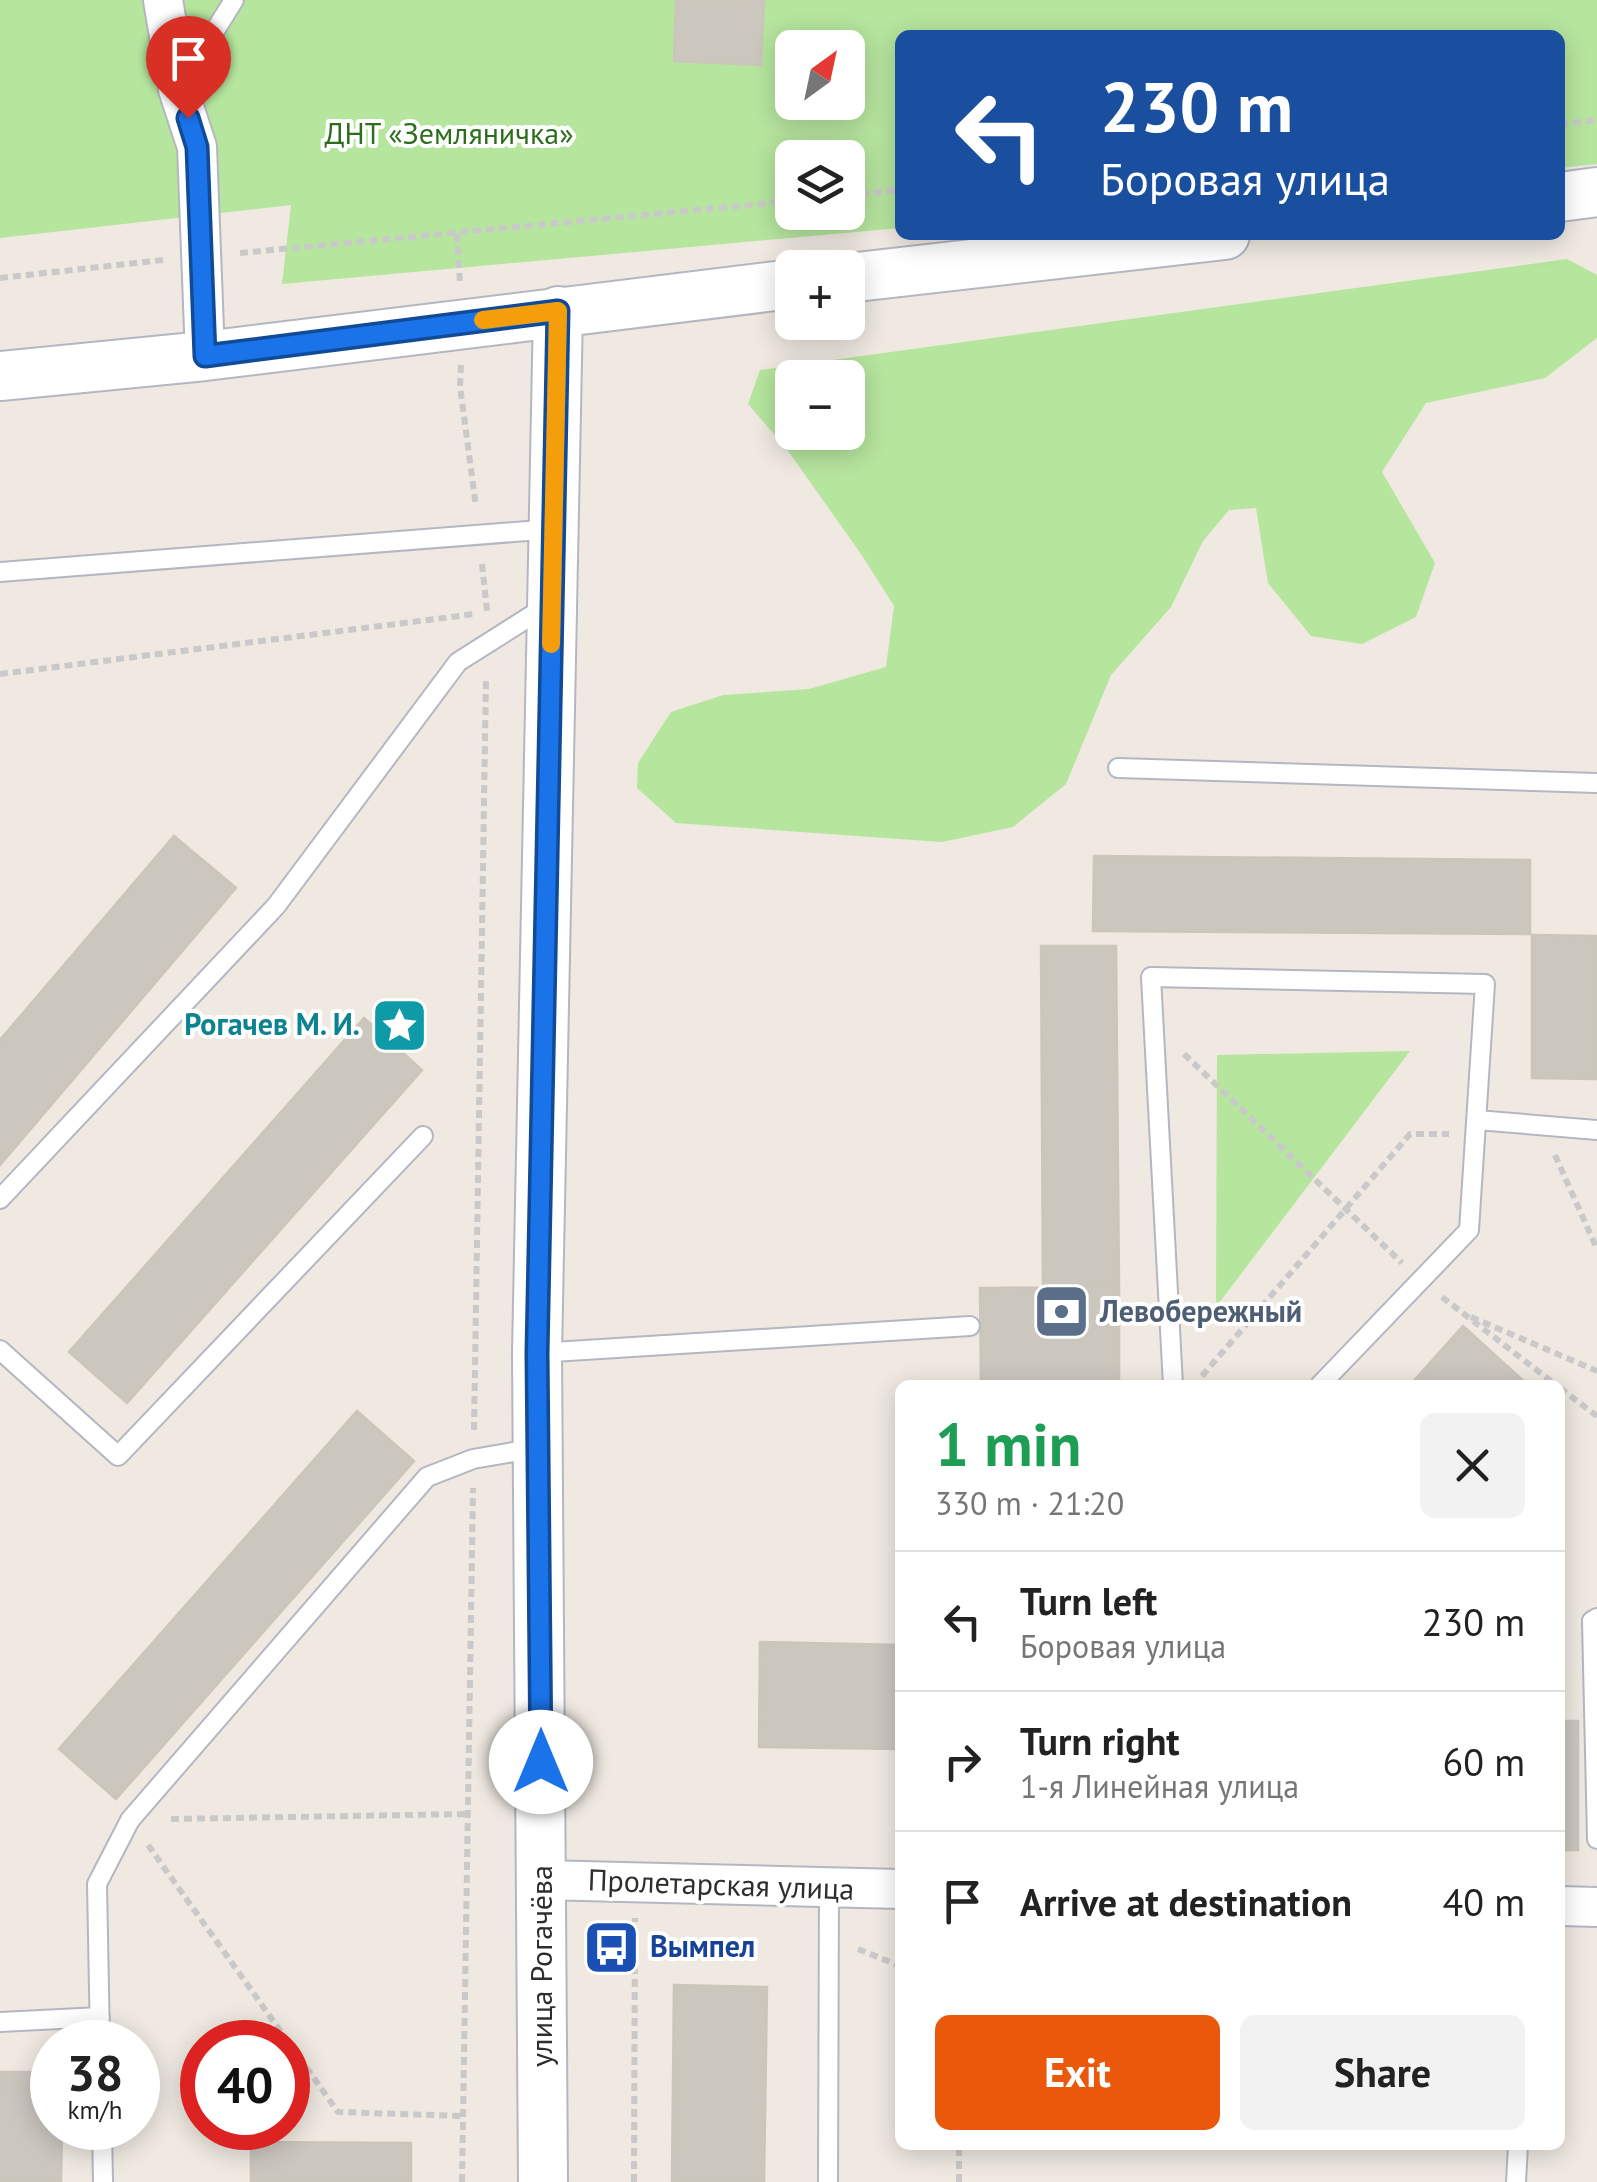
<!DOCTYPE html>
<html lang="en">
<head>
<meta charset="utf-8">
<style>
  body { margin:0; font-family:"PT Sans",sans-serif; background:#f2f2f2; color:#222; height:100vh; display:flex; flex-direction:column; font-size:38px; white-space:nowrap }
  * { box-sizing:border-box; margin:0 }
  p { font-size:32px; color:#767676 }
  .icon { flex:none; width:55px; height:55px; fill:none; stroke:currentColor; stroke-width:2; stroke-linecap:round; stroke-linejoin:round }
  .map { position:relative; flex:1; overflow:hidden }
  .side { position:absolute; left:895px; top:1380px; width:670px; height:770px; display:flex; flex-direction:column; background:#fff; border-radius:15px; box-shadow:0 5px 25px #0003 }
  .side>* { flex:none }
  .top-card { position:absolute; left:895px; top:30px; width:670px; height:210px; border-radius:15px; box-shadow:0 5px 25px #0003; background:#1a4fa0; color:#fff; overflow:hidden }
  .needle { width:65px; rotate:33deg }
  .buttons { position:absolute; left:775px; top:30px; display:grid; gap:20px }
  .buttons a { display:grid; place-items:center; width:90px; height:90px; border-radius:15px; background:#fff; box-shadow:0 5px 25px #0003; font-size:50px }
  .speed { position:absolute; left:30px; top:2020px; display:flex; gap:20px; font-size:50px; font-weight:700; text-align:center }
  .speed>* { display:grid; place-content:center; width:130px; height:130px; border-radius:50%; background:#fff; box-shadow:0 5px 25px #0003; line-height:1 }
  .speed small { font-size:25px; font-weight:400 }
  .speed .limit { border:15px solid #d22; background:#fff; color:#111 }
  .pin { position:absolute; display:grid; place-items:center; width:85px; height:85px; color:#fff; margin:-102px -42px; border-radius:50% 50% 50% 0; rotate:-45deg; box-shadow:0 0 10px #0007 }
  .pin .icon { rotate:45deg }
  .me { position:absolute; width:110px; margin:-55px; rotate:0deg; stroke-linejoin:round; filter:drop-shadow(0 0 8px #0008) }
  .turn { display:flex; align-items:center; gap:35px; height:210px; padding:0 40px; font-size:45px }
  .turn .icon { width:130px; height:130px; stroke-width:2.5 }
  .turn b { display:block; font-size:70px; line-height:85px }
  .round { display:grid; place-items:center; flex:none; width:105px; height:105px; border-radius:15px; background:#f2f2f2 }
  .headline { display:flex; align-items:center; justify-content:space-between; height:170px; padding:0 40px }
  h1 { font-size:60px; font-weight:700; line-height:75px; color:#1e9e55 }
  .button { display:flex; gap:20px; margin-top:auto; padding:20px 40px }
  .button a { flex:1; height:115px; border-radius:15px; background:#ea580c; color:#fff; font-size:40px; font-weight:700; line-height:115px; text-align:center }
  .button a+a { background:#f2f2f2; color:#222 }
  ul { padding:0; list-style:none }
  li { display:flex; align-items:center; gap:30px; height:140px; padding:0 40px; border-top:2px solid #e0e0e0 }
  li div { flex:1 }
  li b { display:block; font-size:38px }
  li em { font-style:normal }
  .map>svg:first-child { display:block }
</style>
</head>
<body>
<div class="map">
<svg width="1597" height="2182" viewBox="0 0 1597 2182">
  <rect width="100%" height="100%" fill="#efe9e1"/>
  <!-- green -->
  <path fill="#b6e59e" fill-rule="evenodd" d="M 0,0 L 1597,0 L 1597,164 L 1560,168 L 1560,35 L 900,35 L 900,228 L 282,284 L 291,205 L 0,238 ZM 792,48 L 848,48 L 848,102 L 792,102 ZM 792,158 L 848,158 L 848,212 L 792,212 Z
    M 1567,259 L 1597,275 L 1597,338 L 1545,378 L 1426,403 L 1382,472 L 1435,563 L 1416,617 L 1362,644 L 1311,636 L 1268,583 L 1256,508 L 1229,510 L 1203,541 L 1171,607 L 1111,675 L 1066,784 L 1013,827 L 942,842 L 676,823 L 637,788 L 638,763 L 671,712 L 723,695 L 809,689 L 886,667 L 894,606 L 861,554 L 786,448 L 748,404 L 760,370 ZM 792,378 L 848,378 L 848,432 L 792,432 Z
    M 1410,1051 L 1216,1307 L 1217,1055 Z"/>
  <!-- building -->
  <path fill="#cbc7bf" stroke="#cbc5ba" stroke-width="2.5" d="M 676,0 L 764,0 L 761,65 L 674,61 Z
    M 174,836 L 236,888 L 0,1165 L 0,1040 Z
    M 1094,856 L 1530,860 L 1530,934 L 1093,931 Z
    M 1532,935 L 1597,936 L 1597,1079 L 1532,1078 Z
    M 1041,946 L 1116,946 L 1119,1287 L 1043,1287 Z
    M 364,1018 L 422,1070 L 127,1403 L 69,1352 Z
    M 1119,1287 L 1119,1385 L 981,1385 L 980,1288 Z
    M 1463,1326 L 1528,1385 L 1410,1385 Z
    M 357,1411 L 414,1461 L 116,1799 L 59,1749 Z
    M 760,1642 L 900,1645 L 900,1749 L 759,1747 Z
    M 1560,1721 L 1578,1721 L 1578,1850 L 1560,1850 Z
    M 674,1985 L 767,1987 L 764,2182 L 672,2182 Z
    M 0,2072 L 52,2072 L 52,2128 L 62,2128 L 61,2182 L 0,2182 Z
    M 251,2142 L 411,2143 L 411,2182 L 251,2182 Z"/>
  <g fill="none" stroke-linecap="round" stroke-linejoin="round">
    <defs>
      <path id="service" d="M 181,85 L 234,0
        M 0,572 L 553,529
        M 1118,768 L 1597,783
        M 1477,1120 L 1597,1130
        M 0,1199 L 276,906 L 458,662 L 548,605
        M 0,1350 L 118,1456 L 423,1136
        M 537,1353 L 970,1326
        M 1173,1385 L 1151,977 L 1485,984 L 1469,1230 L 1320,1385
        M 1597,1618 L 1592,1621 L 1597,1839
        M 0,2022 L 100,2017
        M 100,2042 L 97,1884 L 130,1820 L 427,1477 L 473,1459 L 537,1448
        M 102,2128 L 103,2182
        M 828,2182 L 829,1888
        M 1516,2182 L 1518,2145"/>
      <path id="minor" d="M 163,0 L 178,89 L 197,147 L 205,356
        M 542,1880 L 900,1889
        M 1560,1906 L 1597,1907"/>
      <path id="tertiary" d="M 1560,197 L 1597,192
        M 848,278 L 1225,235
        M 0,376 L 205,356 L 792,284
        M 543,2182 L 537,1353 L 558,311"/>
    </defs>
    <!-- service casing -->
    <use href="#service" stroke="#b4b7c1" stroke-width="22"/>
    <!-- minor casing -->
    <use href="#minor" stroke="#b4b7c1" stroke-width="42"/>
    <!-- tertiary casing -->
    <use href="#tertiary" stroke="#b4b7c1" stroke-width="52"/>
    <!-- path -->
    <path stroke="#c9c9c9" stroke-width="6" stroke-dasharray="8 5" stroke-linecap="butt" d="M 1560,124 L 1597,120
      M 848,195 L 900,190
      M 457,234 L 460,283
      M 240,253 L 792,201
      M 0,278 L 163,260
      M 461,365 L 460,386 L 476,507
      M 482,564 L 487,611
      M 0,674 L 475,614
      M 1184,1054 L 1402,1263
      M 1555,1155 L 1597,1249
      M 1442,1297 L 1556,1385
      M 1471,1317 L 1597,1371
      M 1202,1376 L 1410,1134 L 1449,1134
      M 1560,1388 L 1597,1416
      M 474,1430 L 486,678
      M 171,1819 L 468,1814
      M 148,1845 L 338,2112 L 463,2116
      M 858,1949 L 900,1966
      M 462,2182 L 473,1488
      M 634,2182 L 635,1918
      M 959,2182 L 959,2145"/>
    <!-- service -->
    <use href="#service" stroke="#fff" stroke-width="18"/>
    <!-- minor -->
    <use href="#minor" stroke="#fff" stroke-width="38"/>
    <!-- tertiary -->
    <use href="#tertiary" stroke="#fff" stroke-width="48"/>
  </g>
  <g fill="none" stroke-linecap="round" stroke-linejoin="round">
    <defs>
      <path id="route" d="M 188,118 L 197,147 L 205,356 L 558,311 L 537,1353 L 541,1762"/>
    </defs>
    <!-- route casing -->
    <use href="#route" stroke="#114b97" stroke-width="25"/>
    <!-- route -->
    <use href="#route" stroke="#1a73e8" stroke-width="18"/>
    <!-- slow -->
    <path stroke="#f59e0b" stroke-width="18" d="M 483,320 L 558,311 L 551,644"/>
  </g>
  <!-- icons -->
  <defs>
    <symbol id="sight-square" viewBox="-11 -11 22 22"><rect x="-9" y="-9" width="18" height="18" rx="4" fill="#0f9aa8" stroke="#fff"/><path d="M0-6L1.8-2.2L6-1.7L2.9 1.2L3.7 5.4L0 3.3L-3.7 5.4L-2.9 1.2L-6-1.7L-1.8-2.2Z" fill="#fff"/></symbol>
    <symbol id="bank-square" viewBox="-11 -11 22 22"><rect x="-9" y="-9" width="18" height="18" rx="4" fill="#5c6f8a" stroke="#fff"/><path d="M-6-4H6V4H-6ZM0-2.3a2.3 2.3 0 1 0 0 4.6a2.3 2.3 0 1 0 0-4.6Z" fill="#fff"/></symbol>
    <symbol id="bus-square" viewBox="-11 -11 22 22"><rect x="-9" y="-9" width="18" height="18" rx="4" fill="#1a4fb4" stroke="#fff"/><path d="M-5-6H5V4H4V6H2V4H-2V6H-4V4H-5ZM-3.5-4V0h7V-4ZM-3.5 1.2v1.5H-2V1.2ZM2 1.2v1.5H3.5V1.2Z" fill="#fff"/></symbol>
  </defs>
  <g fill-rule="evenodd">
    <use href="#sight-square" x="368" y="994" width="63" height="63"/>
    <use href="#bank-square" x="1030" y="1280" width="63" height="63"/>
    <use href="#bus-square" x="580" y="1916" width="63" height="63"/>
  </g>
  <g text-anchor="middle" stroke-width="8" stroke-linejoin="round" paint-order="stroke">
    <!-- park labels -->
    <g font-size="30" fill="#2c6e1b" stroke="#fff">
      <text x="449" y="144">ДНТ «Земляничка»</text>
    </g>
    <!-- culture labels -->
    <g font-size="30" font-weight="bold" fill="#0d838f" stroke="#fff" text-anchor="end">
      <text x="360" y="1035">Рогачев М. И.</text>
    </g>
    <!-- service labels -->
    <g font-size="30" font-weight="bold" fill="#4e5e75" stroke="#fff" text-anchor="start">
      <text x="1100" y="1322">Левобережный</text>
    </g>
    <!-- street labels -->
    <g font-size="30" fill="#2e2e2e" stroke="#fff">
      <text transform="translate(721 1885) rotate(2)" y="10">Пролетарская улица</text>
      <text transform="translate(542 1966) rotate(-90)" y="10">улица Рогачёва</text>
    </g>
    <!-- transit labels -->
    <g font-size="30" font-weight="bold" fill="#164399" stroke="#fff" text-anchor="start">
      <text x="650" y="1957">Вымпел</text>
    </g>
  </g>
</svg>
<div class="buttons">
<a><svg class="needle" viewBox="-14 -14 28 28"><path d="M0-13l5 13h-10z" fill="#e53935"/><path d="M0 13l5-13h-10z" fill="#767676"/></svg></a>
<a><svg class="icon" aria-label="layers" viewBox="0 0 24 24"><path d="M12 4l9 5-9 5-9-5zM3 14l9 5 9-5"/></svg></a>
<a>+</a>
<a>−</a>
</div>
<div class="speed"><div>38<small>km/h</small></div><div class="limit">40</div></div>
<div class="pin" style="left:188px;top:118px;background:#d93025"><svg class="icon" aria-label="arrive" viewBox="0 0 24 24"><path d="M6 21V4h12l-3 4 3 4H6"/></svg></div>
<svg class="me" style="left:541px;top:1762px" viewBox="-20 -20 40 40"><circle r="19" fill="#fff"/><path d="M0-13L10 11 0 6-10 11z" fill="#1a73e8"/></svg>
<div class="top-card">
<div class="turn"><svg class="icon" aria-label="left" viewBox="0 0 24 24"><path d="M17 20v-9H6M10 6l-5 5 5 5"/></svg><div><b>230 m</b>Боровая улица</div></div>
</div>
<section class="side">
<div class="headline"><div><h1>1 min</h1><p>330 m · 21:20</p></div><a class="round"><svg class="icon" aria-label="close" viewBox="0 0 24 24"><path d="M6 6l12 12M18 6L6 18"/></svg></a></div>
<ul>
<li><svg class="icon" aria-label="left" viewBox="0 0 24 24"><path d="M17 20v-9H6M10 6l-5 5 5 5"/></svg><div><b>Turn left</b><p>Боровая улица</p></div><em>230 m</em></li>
<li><svg class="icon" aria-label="right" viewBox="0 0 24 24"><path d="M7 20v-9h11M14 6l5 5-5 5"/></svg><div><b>Turn right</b><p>1-я Линейная улица</p></div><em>60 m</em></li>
<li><svg class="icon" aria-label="arrive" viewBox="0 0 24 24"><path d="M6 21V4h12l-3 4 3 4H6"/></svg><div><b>Arrive at destination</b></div><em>40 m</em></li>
</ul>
<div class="button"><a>Exit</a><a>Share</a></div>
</section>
</div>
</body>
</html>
